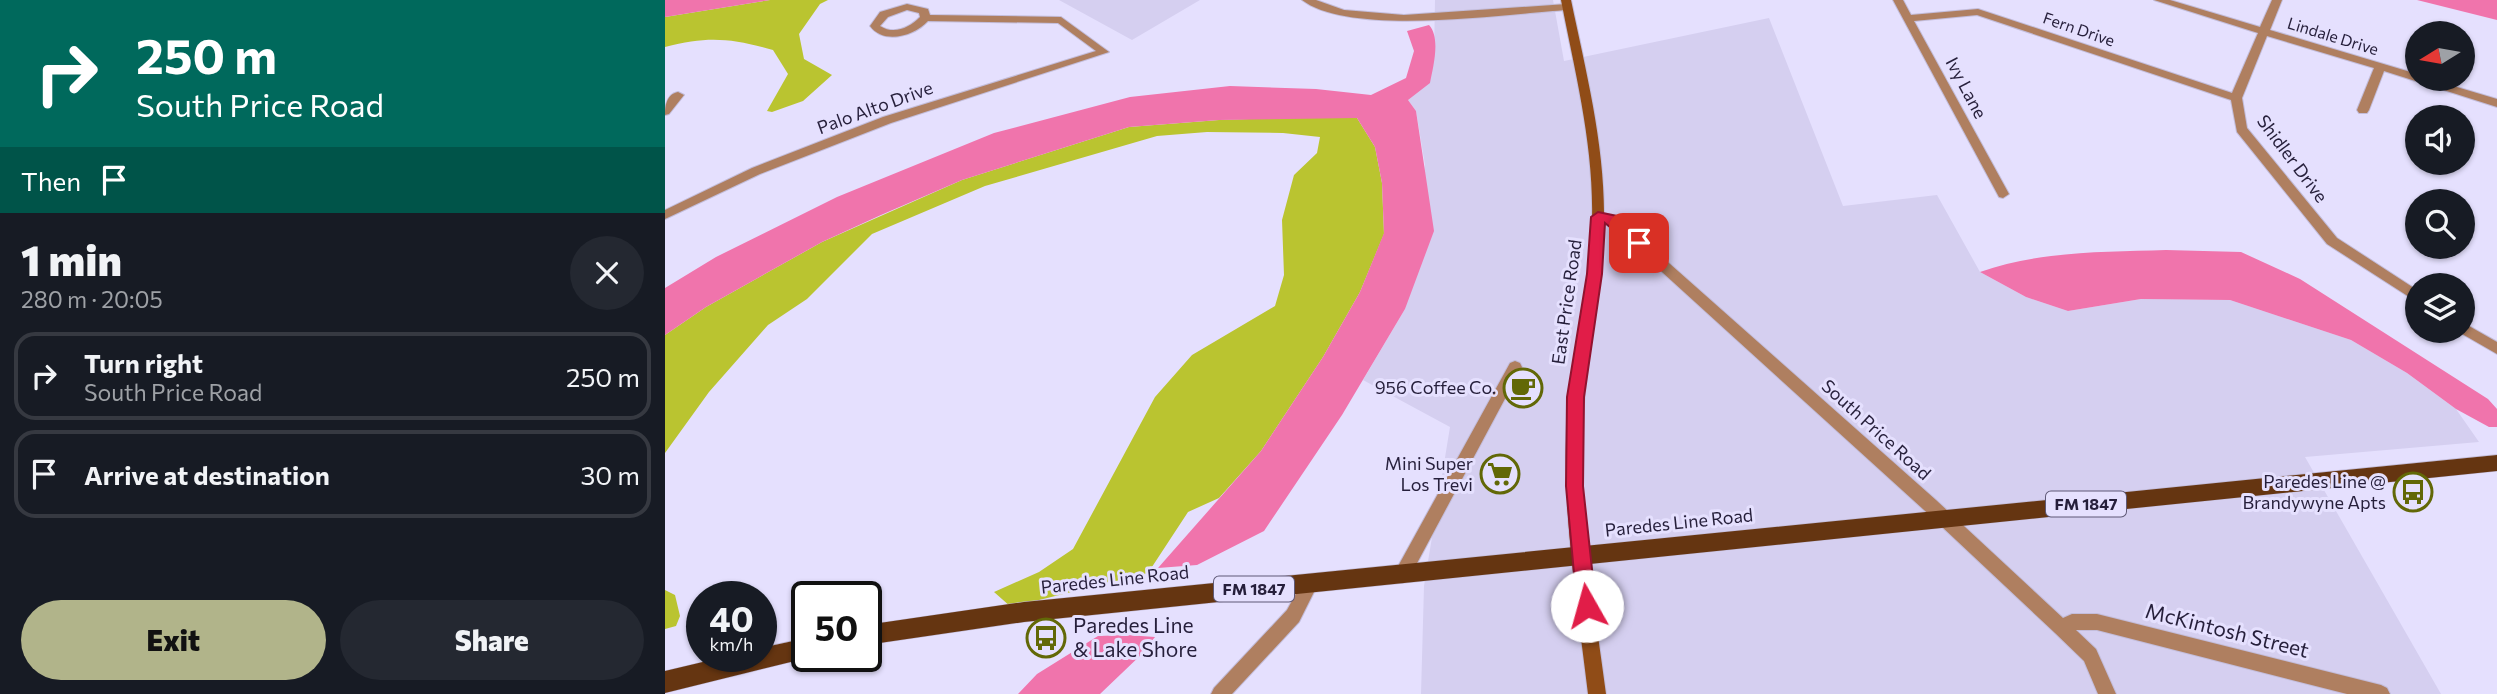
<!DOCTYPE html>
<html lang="en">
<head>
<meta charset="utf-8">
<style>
  body { margin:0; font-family:Commissioner,sans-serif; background:#242831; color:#f1f3f6; height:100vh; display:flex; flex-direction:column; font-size:26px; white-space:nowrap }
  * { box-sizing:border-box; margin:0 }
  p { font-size:23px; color:#9ea1a6 }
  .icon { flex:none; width:38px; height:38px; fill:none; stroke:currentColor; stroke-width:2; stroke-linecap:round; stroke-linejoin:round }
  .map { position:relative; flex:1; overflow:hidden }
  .drawer { display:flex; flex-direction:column; background:#171b24; width:665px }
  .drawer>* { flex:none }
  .guide { background:#00695c; color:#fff; overflow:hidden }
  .needle { width:46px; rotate:259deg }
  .tools { position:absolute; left:1740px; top:21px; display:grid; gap:14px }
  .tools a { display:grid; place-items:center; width:70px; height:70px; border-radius:50%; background:#171b24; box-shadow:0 2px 5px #0004; font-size:35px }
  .speed { position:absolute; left:21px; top:581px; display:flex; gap:14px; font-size:35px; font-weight:700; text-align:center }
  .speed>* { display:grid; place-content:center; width:91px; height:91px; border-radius:50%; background:#171b24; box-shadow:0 2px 5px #0004; line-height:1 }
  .speed small { font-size:18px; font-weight:400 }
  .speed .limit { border:4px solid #111; border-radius:10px; background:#fff; color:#111 }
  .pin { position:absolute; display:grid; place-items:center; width:60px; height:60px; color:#fff; margin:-30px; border-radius:14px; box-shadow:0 4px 10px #0006 }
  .me { position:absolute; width:77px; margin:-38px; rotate:353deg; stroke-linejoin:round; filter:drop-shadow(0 0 5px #0008) }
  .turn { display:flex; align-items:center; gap:24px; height:147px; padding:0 21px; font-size:32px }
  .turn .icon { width:91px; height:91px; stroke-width:2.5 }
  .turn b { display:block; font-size:49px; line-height:60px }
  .then { display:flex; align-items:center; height:66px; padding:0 21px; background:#0003; gap:14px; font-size:26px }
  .round { display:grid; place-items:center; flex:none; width:74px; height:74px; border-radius:37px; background:#242831 }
  .overview { display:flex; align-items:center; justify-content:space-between; height:119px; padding:0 21px }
  h1 { font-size:42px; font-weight:800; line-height:52px }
  .action { display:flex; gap:14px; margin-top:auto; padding:14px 21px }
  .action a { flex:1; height:80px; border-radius:42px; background:#b1b48a; color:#111; font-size:28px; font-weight:800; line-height:80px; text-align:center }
  .action a+a { background:#242831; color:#f1f3f6 }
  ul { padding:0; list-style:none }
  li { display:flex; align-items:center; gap:21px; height:88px; margin:0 14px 10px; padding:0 7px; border:4px solid #363941; border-radius:21px }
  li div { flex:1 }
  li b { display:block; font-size:26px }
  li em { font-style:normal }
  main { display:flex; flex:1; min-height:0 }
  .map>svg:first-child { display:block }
</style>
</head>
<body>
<main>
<section class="drawer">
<div class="guide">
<div class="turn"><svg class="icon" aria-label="right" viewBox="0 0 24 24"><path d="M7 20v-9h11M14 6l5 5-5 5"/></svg><div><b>250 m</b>South Price Road</div></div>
<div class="then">Then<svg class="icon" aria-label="arrive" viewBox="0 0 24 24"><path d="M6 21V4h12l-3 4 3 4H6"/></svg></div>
</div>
<div class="overview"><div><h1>1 min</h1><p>280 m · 20:05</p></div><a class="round"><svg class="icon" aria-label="close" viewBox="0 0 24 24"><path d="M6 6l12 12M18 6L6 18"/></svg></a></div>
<ul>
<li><svg class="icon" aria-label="right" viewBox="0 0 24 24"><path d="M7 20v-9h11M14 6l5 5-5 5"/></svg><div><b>Turn right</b><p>South Price Road</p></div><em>250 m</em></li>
<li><svg class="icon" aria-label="arrive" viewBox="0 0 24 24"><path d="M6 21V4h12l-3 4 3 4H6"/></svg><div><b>Arrive at destination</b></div><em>30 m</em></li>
</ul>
<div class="action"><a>Exit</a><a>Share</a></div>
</section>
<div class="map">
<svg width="1832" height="694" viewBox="0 0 1832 694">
  <rect width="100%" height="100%" fill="#e5e0fe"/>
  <!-- built -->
  <path fill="#d5cff0" d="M 394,0 L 535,0 L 467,40 Z
    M 770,0 L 888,0 L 899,61 L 1104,18 L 1178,206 L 1272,195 L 1315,272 L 1361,297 L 1403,311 L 1476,299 L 1565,300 L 1686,340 L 1742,373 L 1791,409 L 1814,442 L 1640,457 L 1776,694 L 756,694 L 759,586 L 785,427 L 698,380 L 740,309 L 760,165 L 751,111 L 743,100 L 769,57 Z"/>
  <!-- green -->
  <path fill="#bac430" d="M 105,0 L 163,0 L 155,4 L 134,34 L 139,59 L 167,75 L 138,101 L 107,112 L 102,111 L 123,74 L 108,50 C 65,38 43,36 0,47 L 0,17 Z
    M 644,117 L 692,118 L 710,147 L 717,183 L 719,234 L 695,292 L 658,357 L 596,451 L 554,498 L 523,512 L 483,573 L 346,607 L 329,592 L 374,572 L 408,549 L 490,397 L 527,355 L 610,306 L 619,275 L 617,220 L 629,175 L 652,153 L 655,137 L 618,133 L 542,132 L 492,136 L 320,186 L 207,234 L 142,299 L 103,325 L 44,392 L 0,453 L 0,335 L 41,307 L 157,242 L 297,180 L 464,127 L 554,120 Z
    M 0,590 L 10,595 L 15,616 L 11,626 L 0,629 Z"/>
  <!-- water -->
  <path fill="#f074ac" d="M 0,0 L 105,0 L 0,17 Z
    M 1752,0 L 1832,0 L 1832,20 Z
    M 764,25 C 776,38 768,67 765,83 L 743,100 L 751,111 L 769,231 L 740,309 L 677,415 L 599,531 L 532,565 L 493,568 L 596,451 L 658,357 L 695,292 L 719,233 L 717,183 L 710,147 L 692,118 L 554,120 L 464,127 L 297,180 L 216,215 L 157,242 L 41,307 L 0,335 L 0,288 L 51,257 L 172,197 L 329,133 L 465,97 L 565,86 L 651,89 L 706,95 L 741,78 L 749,51 L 742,31 Z
    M 1501,250 L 1576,252 L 1635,279 L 1823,399 L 1832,409 L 1832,427 L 1824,427 L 1791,409 L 1742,373 L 1686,340 L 1565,300 L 1476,299 L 1403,311 L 1361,297 L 1315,272 C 1374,251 1439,252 1501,250 Z
    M 462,635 L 490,637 L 479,652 L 435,694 L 353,694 L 372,674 L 433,636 Z"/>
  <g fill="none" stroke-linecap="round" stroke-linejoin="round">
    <defs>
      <path id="street" d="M 637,0 L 651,0 L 679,10 L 739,15 L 902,4 L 907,7 L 902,10 C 840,14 685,37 637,0 Z
        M 1228,0 L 1238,0 L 1246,15 L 1313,9 L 1567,93 L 1593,33 L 1489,0 L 1505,0 L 1595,27 L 1607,0 L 1617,0 L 1605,30 L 1752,74 L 1752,79 L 1765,79 L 1832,99 L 1832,107 L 1719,71 L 1704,110 L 1702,113 L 1694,113 L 1692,110 L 1709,68 L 1602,36 L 1577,98 L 1582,128 L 1672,238 L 1752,290 L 1752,302 L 1662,244 L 1572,132 L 1566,100 L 1312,15 L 1249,21 L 1344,194 L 1338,198 L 1334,197 Z
        M 242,4 L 263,9 L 265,15 L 396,17 L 444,52 L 226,123 L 95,174 L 0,219 L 0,210 L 87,168 L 218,117 L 431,51 L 393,23 L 263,21 C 249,36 219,45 205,26 L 215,12 ZM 242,10 L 254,13 L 255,17 C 244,28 229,35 215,26 L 223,17 Z
        M 13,92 L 19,95 L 4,114 L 0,115 C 0,105 2,94 13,92 Z
        M 933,213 L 951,216 L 1271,500 L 1398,618 L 1407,614 L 1432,614 L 1716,685 L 1722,688 L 1725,694 L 1682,694 L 1432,630 L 1411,630 L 1431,649 L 1451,694 L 1433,694 L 1419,661 L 1390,633 L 1259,510 L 943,223 L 929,220 L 927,217 L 929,214 Z
        M 1797,322 L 1832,342 L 1832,354 L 1792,331 L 1797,331 Z
        M 850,361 L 855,363 L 857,367 L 743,580 L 737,583 L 731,580 L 729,575 L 731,570 L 845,363 Z
        M 645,576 L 651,579 L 653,584 L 634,622 L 567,694 L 546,694 L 549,688 L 622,610 L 639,579 Z"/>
      <path id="secondary" d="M 896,0 L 906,0 C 921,72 940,145 939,220 C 938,294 918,367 917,441 C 915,526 930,610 941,694 L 923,694 C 913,610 899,525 901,441 C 904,367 925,294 927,220 C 929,146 910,72 896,0 Z"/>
      <path id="primary" d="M 1832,455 L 1832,471 L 359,622 L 201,645 L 201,625 L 359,602 Z
        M 142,638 L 142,656 L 147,656 L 142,658 L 0,693 L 0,671 L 63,656 L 96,656 L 96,648 Z"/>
    </defs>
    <!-- street casing -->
    <use href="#street" stroke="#c3bddb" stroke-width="2"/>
    <!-- secondary casing -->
    <use href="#secondary" stroke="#c3bddb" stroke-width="2"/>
    <!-- primary casing -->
    <use href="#primary" stroke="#c3bddb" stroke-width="1"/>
    <!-- street -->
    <use href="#street" fill="#af7f60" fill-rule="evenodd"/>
    <!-- secondary -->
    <use href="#secondary" fill="#904c17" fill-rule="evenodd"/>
    <!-- primary -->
    <use href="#primary" fill="#653511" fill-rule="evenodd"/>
  </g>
  <!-- route -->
  <path fill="#e11d48" stroke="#92132f" stroke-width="2" d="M 933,212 L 952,216 L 981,243 L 974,248 L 968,246 L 940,223 L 937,274 L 919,397 L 918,486 L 931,606 L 929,612 L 922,615 L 915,612 L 912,606 L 901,486 L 902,397 L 922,274 L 926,217 Z"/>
  <!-- icons -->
  <defs>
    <symbol id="cafe-ring" viewBox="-11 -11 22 22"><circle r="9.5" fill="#e5e0fe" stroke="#626807" stroke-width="1.5"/><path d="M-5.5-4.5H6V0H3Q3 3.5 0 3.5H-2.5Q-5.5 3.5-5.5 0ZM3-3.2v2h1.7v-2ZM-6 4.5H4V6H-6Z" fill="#626807"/></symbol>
    <symbol id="supermarket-ring" viewBox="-11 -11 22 22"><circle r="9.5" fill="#e5e0fe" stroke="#626807" stroke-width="1.5"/><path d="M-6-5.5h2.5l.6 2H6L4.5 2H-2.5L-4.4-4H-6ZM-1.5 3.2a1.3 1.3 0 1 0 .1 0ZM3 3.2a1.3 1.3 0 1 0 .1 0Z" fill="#626807"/></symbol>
    <symbol id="bus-ring" viewBox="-11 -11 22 22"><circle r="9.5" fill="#e5e0fe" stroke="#626807" stroke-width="1.5"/><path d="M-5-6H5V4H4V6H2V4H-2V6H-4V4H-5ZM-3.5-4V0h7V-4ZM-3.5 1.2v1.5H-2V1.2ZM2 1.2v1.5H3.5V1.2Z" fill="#626807"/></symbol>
  </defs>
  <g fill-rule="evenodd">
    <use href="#cafe-ring" x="836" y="366" width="44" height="44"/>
    <use href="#supermarket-ring" x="813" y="452" width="44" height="44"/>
    <use href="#bus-ring" x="1726" y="470" width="44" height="44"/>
    <use href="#bus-ring" x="359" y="616" width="44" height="44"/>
  </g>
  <g text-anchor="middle" stroke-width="6" stroke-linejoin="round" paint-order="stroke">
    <!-- far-street labels -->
    <g font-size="16" fill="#261f3b" stroke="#e5e0fe">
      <text transform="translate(1414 29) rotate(19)" y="6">Fern Drive</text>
      <text transform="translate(1668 36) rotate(17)" y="6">Lindale Drive</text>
    </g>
    <!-- shield labels -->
    <g fill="#e5e0fe" stroke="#5f5976" stroke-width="2">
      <rect x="1381" y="491.5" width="80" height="25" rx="5"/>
      <rect x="549" y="576.5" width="80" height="25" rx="5"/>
    </g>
    <g font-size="16" font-weight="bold" fill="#261f3b">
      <text x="1421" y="510">FM 1847</text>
      <text x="589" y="595">FM 1847</text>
    </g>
    <!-- street labels -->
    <g font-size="18" fill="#261f3b" stroke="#e5e0fe">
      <text transform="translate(1301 88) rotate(62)" y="6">Ivy Lane</text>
      <text transform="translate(210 108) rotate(-20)" y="6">Palo Alto Drive</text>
      <text transform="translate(1627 159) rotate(53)" y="6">Shidler Drive</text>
      <text transform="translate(902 302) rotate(-82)" y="6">East Price Road</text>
      <text transform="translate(1211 430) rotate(42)" y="6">South Price Road</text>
      <text transform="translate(1014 523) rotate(-6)" y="6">Paredes Line Road</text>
      <text transform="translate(450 580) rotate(-6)" y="6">Paredes Line Road</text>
    </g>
    <!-- poi labels -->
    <g font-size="18" fill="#261f3b" stroke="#e5e0fe" text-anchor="end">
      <text x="831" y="394">956 Coffee Co.</text>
      <text x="808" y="470">Mini Super<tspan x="808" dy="21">Los Trevi</tspan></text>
      <text x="1721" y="488">Paredes Line @<tspan x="1721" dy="21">Brandywyne Apts</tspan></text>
    </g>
    <!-- near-poi labels -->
    <g font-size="21" fill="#261f3b" stroke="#e5e0fe" text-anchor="start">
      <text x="408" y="633">Paredes Line<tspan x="408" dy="24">&amp; Lake Shore</tspan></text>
    </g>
    <!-- near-street labels -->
    <g font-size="21" fill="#261f3b" stroke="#e5e0fe">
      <text transform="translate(1562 631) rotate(14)" y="7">McKintosh Street</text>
    </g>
  </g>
</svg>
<div class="tools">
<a><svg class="needle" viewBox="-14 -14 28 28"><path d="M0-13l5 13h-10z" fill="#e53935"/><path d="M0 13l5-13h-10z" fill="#9ea1a6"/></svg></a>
<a><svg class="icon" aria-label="sound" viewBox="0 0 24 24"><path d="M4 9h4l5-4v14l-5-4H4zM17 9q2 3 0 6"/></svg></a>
<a><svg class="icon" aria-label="search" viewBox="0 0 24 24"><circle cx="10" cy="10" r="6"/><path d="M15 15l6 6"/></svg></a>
<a><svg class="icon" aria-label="layers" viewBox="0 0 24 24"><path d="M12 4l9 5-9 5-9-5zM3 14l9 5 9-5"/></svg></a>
</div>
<div class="speed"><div>40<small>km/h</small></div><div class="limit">50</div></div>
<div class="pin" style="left:974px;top:243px;background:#d93025"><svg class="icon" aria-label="arrive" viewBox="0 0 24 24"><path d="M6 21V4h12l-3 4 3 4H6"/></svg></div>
<svg class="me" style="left:922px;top:606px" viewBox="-20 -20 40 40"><circle r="19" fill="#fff"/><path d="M0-13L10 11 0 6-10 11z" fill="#e11d48"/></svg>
</div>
</main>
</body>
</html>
